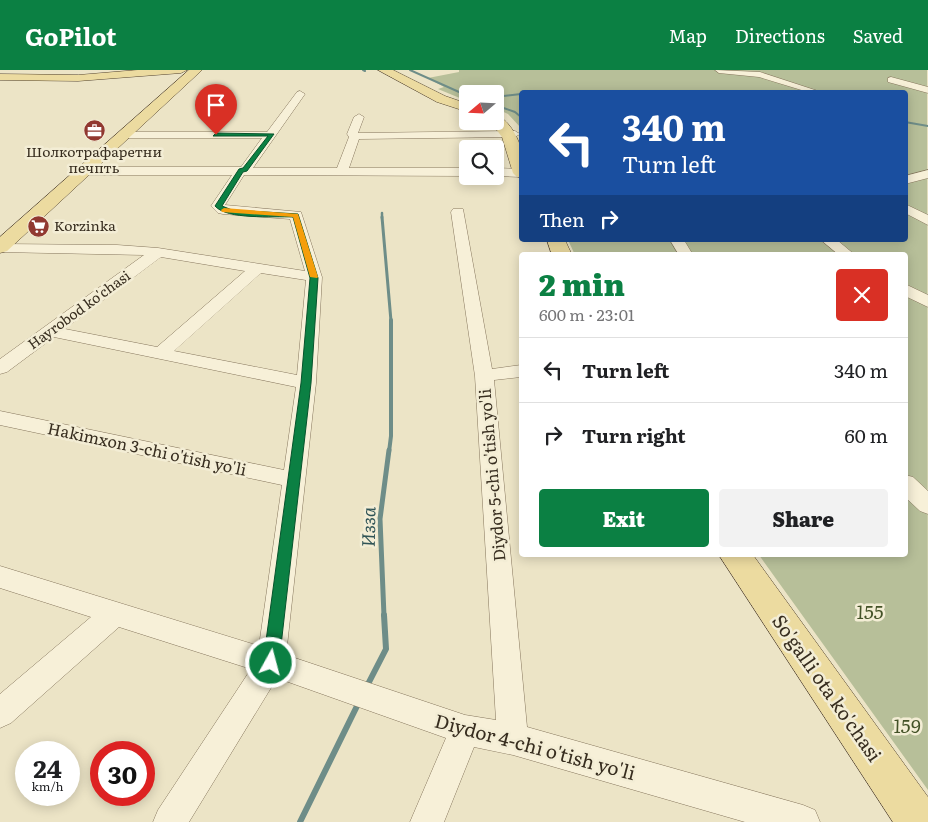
<!DOCTYPE html>
<html lang="en">
<head>
<meta charset="utf-8">
<style>
  body { margin:0; font-family:Literata,serif; background:#f2f2f2; color:#202124; height:100vh; display:flex; flex-direction:column; font-size:19px; white-space:nowrap }
  * { box-sizing:border-box; margin:0 }
  p { font-size:16px; color:#757577 }
  .icon { flex:none; width:28px; height:28px; fill:none; stroke:currentColor; stroke-width:2; stroke-linecap:round; stroke-linejoin:round }
  .map { position:relative; flex:1; overflow:hidden }
  .sheet { position:absolute; left:519px; top:182px; width:389px; height:305px; display:flex; flex-direction:column; background:#fff; border-radius:5px; box-shadow:0 2px 12px #0003 }
  .sheet>* { flex:none }
  .top-card { position:absolute; left:519px; top:20px; width:389px; height:152px; border-radius:5px; box-shadow:0 2px 12px #0003; background:#1a4fa0; color:#fff; overflow:hidden }
  .needle { width:32px; rotate:251deg }
  .fabs { position:absolute; left:459px; top:15px; display:grid; gap:10px }
  .fabs a { display:grid; place-items:center; width:45px; height:45px; border-radius:5px; background:#fff; box-shadow:0 2px 12px #0003; font-size:25px }
  .speed { position:absolute; left:15px; top:671px; display:flex; gap:10px; font-size:25px; font-weight:700; text-align:center }
  .speed>* { display:grid; place-content:center; width:65px; height:65px; border-radius:50%; background:#fff; box-shadow:0 2px 12px #0003; line-height:1 }
  .speed small { font-size:12px; font-weight:400 }
  .speed .limit { border:8px solid #d22; background:#fff; color:#111 }
  .pin { position:absolute; display:grid; place-items:center; width:42px; height:42px; color:#fff; margin:-51px -21px; border-radius:50% 50% 50% 0; rotate:-45deg; box-shadow:0 0 5px #0007 }
  .pin .icon { rotate:45deg }
  .me { position:absolute; width:55px; margin:-28px; rotate:7deg; stroke-linejoin:round; filter:drop-shadow(0 0 4px #0008) }
  .turn { display:flex; align-items:center; gap:18px; height:105px; padding:0 20px; font-size:22px }
  .turn .icon { width:65px; height:65px; stroke-width:2.5 }
  .turn b { display:block; font-size:35px; line-height:42px }
  .then { display:flex; align-items:center; height:48px; padding:0 20px; background:#0003; gap:10px; font-size:19px }
  .round { display:grid; place-items:center; flex:none; width:52px; height:52px; border-radius:5px; background:#f2f2f2 }
  .overview { display:flex; align-items:center; justify-content:space-between; height:85px; padding:0 20px }
  h1 { font-size:30px; font-weight:800; line-height:38px; color:#0b8043 }
  .cta { display:flex; gap:10px; margin-top:auto; padding:10px 20px }
  .cta a { flex:1; height:58px; border-radius:5px; background:#0b8043; color:#fff; font-size:20px; font-weight:800; line-height:58px; text-align:center }
  .cta a+a { background:#f2f2f2; color:#202124 }
  ul { padding:0; list-style:none }
  li { display:flex; align-items:center; gap:15px; height:65px; padding:0 20px; border-top:1px solid #e0e0e0 }
  li div { flex:1 }
  li b { display:block; font-size:19px }
  li em { font-style:normal }
  header { display:flex; align-items:center; gap:30px; box-sizing:border-box; height:70px; padding:0 25px; background:#0b8043; color:#fff }
  header strong { font-size:24px }
  nav { display:flex; gap:28px; margin-inline-start:auto; font-size:18px }
  .map>svg:first-child { display:block }
</style>
</head>
<body>
<header>
<strong>GoPilot</strong>
<nav><a>Map</a><a>Directions</a><a>Saved</a></nav>
</header>
<div class="map">
<svg width="928" height="752" viewBox="0 0 928 752">
  <rect width="100%" height="100%" fill="#ece4c6"/>
  <!-- cemetery -->
  <path fill="#b7bf99" d="M 459,0 L 927,0 L 928,720 L 759,485 L 905,485 L 905,185 L 575,185 L 568,170 L 905,170 L 905,22 L 521,22 L 521,58 L 508,44 L 495,38 L 495,24 L 468,24 L 467,31 L 438,19 L 444,17 L 428,8 L 459,2 Z"/>
  <g fill="none" stroke-linecap="round" stroke-linejoin="round">
    <!-- stream-far5 -->
    <path stroke="#6e8d88" stroke-width="2" d="M 363,0 L 365,1
      M 410,0 L 468,26
      M 495,27 L 521,24
      M 495,30 L 498,36 L 515,42 L 521,47
      M 905,52 L 928,56"/>
    <!-- stream-far4 -->
    <path stroke="#6e8d88" stroke-width="2.5" d="M 382,143 L 382,148"/>
    <!-- stream-far3 -->
    <path stroke="#6e8d88" stroke-width="3" d="M 382,147 L 391,251"/>
    <!-- stream-far2 -->
    <path stroke="#6e8d88" stroke-width="4" d="M 389,382 L 391,366 L 391,250"/>
    <!-- stream-far1 -->
    <path stroke="#6e8d88" stroke-width="5" d="M 384,546 L 380,449 L 389,380"/>
    <!-- stream -->
    <path stroke="#6e8d88" stroke-width="6" d="M 367,616 L 386,579 L 384,545
      M 300,752 L 359,632"/>
    <defs>
      <path id="minor" d="M 715,0 L 760,2 L 821,22 L 808,22 L 759,7 L 719,3 Z
        M 891,7 L 928,17 L 928,23 L 888,12 L 888,8 Z
        M 300,21 L 305,24 L 253,98 L 337,98 L 349,67 L 347,64 L 354,47 L 359,44 L 364,47 L 358,63 L 515,61 L 520,64 L 515,67 L 359,69 L 349,98 L 468,98 L 468,106 L 244,105 L 225,135 L 301,142 L 322,207 L 316,313 L 286,585 L 465,645 L 496,650 L 475,306 L 451,142 L 453,139 L 463,139 L 492,299 L 521,295 L 521,307 L 494,310 L 527,657 L 803,735 L 815,740 L 820,752 L 745,752 L 513,685 L 474,677 L 444,752 L 410,752 L 446,668 L 277,608 L 189,752 L 153,752 L 158,740 L 251,599 L 119,557 L 11,653 L 0,658 L 0,624 L 91,547 L 0,518 L 0,496 L 259,576 L 282,415 L 0,355 L 0,341 L 284,400 L 296,317 L 54,267 L 7,302 L 0,304 L 0,289 L 144,185 L 0,182 L 0,174 L 117,175 L 158,178 L 305,201 L 290,149 L 223,144 L 218,143 L 211,136 L 232,105 L 82,105 L 76,101 L 82,97 L 241,97 L 262,68 L 122,68 L 117,65 L 122,62 L 267,62 L 297,22 ZM 161,187 L 245,201 L 157,277 L 65,259 ZM 261,203 L 306,210 L 297,305 L 174,281 Z
        M 495,98 L 521,99 L 521,107 L 495,106 Z
        M 928,100 L 928,108 L 905,114 L 905,106 Z
        M 905,134 L 928,145 L 928,155 L 905,143 Z
        M 670,170 L 684,170 L 693,185 L 679,185 Z
        M 821,170 L 837,170 L 855,185 L 839,185 Z
        M 905,214 L 928,225 L 928,237 L 905,226 Z
        M 905,405 L 913,407 L 928,421 L 928,444 L 920,441 L 905,427 Z"/>
      <path id="major" d="M 138,0 L 187,0 L 181,3 L 78,11 L 0,10 L 0,4 L 78,5 Z
        M 189,0 L 202,0 L 7,181 L 0,183 L 0,167 Z
        M 378,0 L 393,0 L 445,26 L 468,34 L 468,42 L 437,32 Z
        M 495,45 C 508,48 518,67 521,79 C 523,88 521,99 521,108 L 516,106 L 513,103 L 502,67 L 490,51 L 495,51 Z
        M 547,170 L 565,170 L 572,185 L 552,185 Z
        M 719,485 L 753,485 L 928,727 L 928,752 L 893,752 Z"/>
    </defs>
    <!-- minor casing -->
    <use href="#minor" stroke="#86765d" stroke-width="1"/>
    <!-- major casing -->
    <use href="#major" stroke="#544430" stroke-width="1"/>
    <!-- minor -->
    <use href="#minor" fill="#f7f0d8" fill-rule="evenodd"/>
    <!-- major -->
    <use href="#major" fill="#ecdba0" fill-rule="evenodd"/>
  </g>
  <!-- route -->
  <path fill="#0b8043" stroke="#07532c" d="M 216,63 L 274,64 L 247,101 L 243,102 L 222,136 L 232,140 L 298,144 L 318,208 L 311,313 L 279,593 L 276,598 L 271,600 L 266,598 L 263,593 L 301,313 L 310,208 L 293,147 C 273,146 227,150 215,136 L 239,99 L 243,98 L 268,66 L 213,66 Z"/>
  <!-- slow -->
  <path fill="#f59e0b" d="M 224,138 L 298,144 L 318,207 L 317,208 L 310,207 L 293,147 L 222,142 L 221,140 Z"/>
  <!-- icons -->
  <defs>
    <symbol id="office-disc" viewBox="-11 -11 22 22"><circle r="9.5" fill="#913830" stroke="#f3edd5"/><path d="M-6-3h4V-5.5h4V-3h4V5H-6ZM-1-4.5V-3h2v-1.5ZM-6 0V1H6V0Z" fill="#fff"/></symbol>
    <symbol id="supermarket-disc" viewBox="-11 -11 22 22"><circle r="9.5" fill="#913830" stroke="#f3edd5"/><path d="M-6-5.5h2.5l.6 2H6L4.5 2H-2.5L-4.4-4H-6ZM-1.5 3.2a1.3 1.3 0 1 0 .1 0ZM3 3.2a1.3 1.3 0 1 0 .1 0Z" fill="#fff"/></symbol>
  </defs>
  <g fill-rule="evenodd">
    <use href="#office-disc" x="82" y="48" width="25" height="25"/>
    <use href="#supermarket-disc" x="26" y="144" width="25" height="25"/>
  </g>
  <g text-anchor="middle" stroke-width="5" stroke-linejoin="round" paint-order="stroke">
    <!-- far-poi labels -->
    <g font-size="14" fill="#372d1f" stroke="#f3edd5">
      <text x="94" y="87">Шолкотрафаретни<tspan x="94" dy="16">печпть</tspan></text>
      <text x="54" y="161" text-anchor="start">Korzinka</text>
    </g>
    <!-- far-street labels -->
    <g font-size="14" fill="#372d1f" stroke="#f3edd5">
      <text transform="translate(79 240) rotate(-36)" y="5">Hayrobod ko'chasi</text>
    </g>
    <!-- street labels -->
    <g font-size="16" fill="#372d1f" stroke="#f3edd5">
      <text transform="translate(147 379) rotate(12)" y="6">Hakimxon 3-chi o'tish yo'li</text>
      <text transform="translate(492 405) rotate(-95)" y="6">Diydor 5-chi o'tish yo'li</text>
    </g>
    <!-- water labels -->
    <g font-size="18" font-style="italic" fill="#305456" stroke="#f3edd5">
      <text transform="translate(369 457) rotate(-89)" y="6">Изза</text>
    </g>
    <!-- near-park labels -->
    <g font-size="19" font-style="italic" fill="#435227" stroke="#f3edd5">
      <text x="870" y="549">155</text>
      <text x="907" y="663">159</text>
    </g>
    <!-- near-street labels -->
    <g font-size="19" fill="#372d1f" stroke="#f3edd5">
      <text transform="translate(827 618) rotate(55)" y="7">So'galli ota ko'chasi</text>
      <text transform="translate(535 677) rotate(15)" y="7">Diydor 4-chi o'tish yo'li</text>
    </g>
  </g>
</svg>
<div class="fabs">
<a><svg class="needle" viewBox="-14 -14 28 28"><path d="M0-13l5 13h-10z" fill="#e53935"/><path d="M0 13l5-13h-10z" fill="#757577"/></svg></a>
<a><svg class="icon" aria-label="search" viewBox="0 0 24 24"><circle cx="10" cy="10" r="6"/><path d="M15 15l6 6"/></svg></a>
</div>
<div class="speed"><div>24<small>km/h</small></div><div class="limit">30</div></div>
<div class="pin" style="left:216px;top:65px;background:#d93025"><svg class="icon" aria-label="arrive" viewBox="0 0 24 24"><path d="M6 21V4h12l-3 4 3 4H6"/></svg></div>
<svg class="me" style="left:271px;top:593px" viewBox="-20 -20 40 40"><circle r="17" fill="#0b8043" stroke="#fff" stroke-width="3"/><path d="M0-11L8 9 0 5-8 9z" fill="#fff"/></svg>
<div class="top-card">
<div class="turn"><svg class="icon" aria-label="left" viewBox="0 0 24 24"><path d="M17 20v-9H6M10 6l-5 5 5 5"/></svg><div><b>340 m</b>Turn left</div></div>
<div class="then">Then<svg class="icon" aria-label="right" viewBox="0 0 24 24"><path d="M7 20v-9h11M14 6l5 5-5 5"/></svg></div>
</div>
<section class="sheet">
<div class="overview"><div><h1>2 min</h1><p>600 m · 23:01</p></div><a class="round" style="background:#d93025;color:#fff"><svg class="icon" aria-label="close" viewBox="0 0 24 24"><path d="M6 6l12 12M18 6L6 18"/></svg></a></div>
<ul>
<li><svg class="icon" aria-label="left" viewBox="0 0 24 24"><path d="M17 20v-9H6M10 6l-5 5 5 5"/></svg><div><b>Turn left</b></div><em>340 m</em></li>
<li><svg class="icon" aria-label="right" viewBox="0 0 24 24"><path d="M7 20v-9h11M14 6l5 5-5 5"/></svg><div><b>Turn right</b></div><em>60 m</em></li>
</ul>
<div class="cta"><a>Exit</a><a>Share</a></div>
</section>
</div>
</body>
</html>
